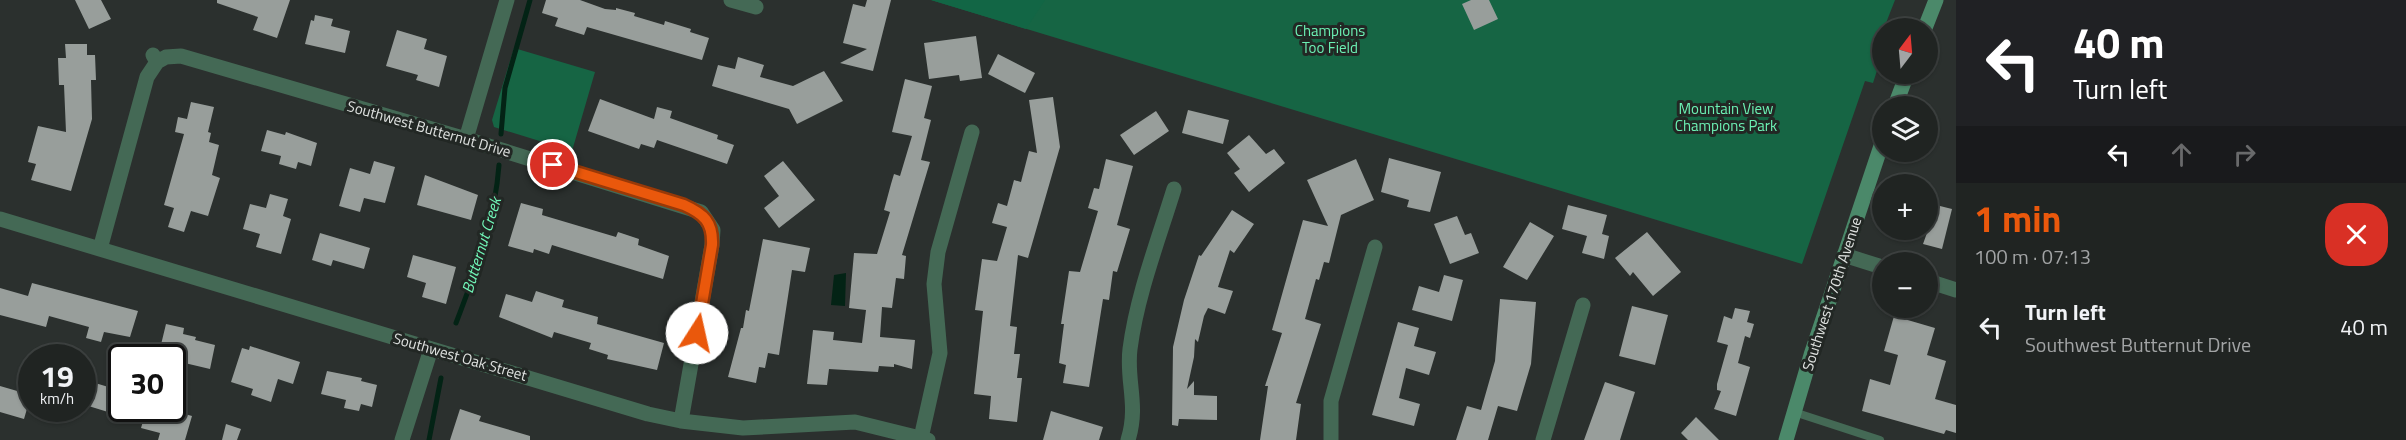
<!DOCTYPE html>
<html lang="en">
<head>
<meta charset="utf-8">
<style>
  body { margin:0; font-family:"Titillium Web",sans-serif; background:#282c2a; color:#f1f3f6; height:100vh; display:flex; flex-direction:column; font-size:22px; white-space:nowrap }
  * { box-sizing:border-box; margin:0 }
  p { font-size:20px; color:#a2a4a5 }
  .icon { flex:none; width:33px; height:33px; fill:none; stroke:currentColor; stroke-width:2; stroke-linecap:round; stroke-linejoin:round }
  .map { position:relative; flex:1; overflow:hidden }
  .details { display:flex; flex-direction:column; background:#202422; width:450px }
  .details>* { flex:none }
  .hud { background:#202124; color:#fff; overflow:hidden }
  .needle { width:39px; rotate:16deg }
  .controls { position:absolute; left:1872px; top:18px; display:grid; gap:12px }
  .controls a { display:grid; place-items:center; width:66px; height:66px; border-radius:50%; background:#202422; box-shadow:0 2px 4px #0004,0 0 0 2px #3d4140; font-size:30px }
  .speed { position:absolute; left:18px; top:344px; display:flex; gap:12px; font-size:30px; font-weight:700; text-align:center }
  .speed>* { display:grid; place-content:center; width:78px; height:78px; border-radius:50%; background:#202422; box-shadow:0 2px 4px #0004,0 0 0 2px #3d4140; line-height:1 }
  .speed small { font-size:15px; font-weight:400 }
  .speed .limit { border:3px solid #111; border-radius:9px; background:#fff; color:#111 }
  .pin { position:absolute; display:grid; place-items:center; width:51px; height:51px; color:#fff; margin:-26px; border:3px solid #fff; border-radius:50%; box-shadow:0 2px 6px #0007 }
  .me { position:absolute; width:66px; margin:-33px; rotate:10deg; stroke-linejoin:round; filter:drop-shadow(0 0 4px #0008) }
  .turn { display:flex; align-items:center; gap:21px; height:126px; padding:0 18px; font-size:27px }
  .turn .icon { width:78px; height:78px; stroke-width:2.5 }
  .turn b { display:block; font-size:42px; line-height:51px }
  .lanes { display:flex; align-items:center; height:57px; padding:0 18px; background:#0003; justify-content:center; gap:30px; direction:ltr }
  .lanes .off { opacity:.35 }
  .round { display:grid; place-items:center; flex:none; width:63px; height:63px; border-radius:24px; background:#282c2a }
  .head { display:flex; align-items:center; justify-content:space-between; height:102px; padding:0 18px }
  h1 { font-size:36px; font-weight:700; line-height:45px; color:#ea580c }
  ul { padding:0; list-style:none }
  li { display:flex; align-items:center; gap:18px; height:84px; padding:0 18px }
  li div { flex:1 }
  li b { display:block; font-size:22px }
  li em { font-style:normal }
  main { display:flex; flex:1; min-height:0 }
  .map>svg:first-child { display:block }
</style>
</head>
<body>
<main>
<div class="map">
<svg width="1956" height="440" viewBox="0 0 1956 440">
  <rect width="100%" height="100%" fill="#2b302e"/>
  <!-- green -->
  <path fill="#166544" d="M 931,0 L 1895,0 L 1886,23 L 1889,28 L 1882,28 L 1882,55 L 1873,83 L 1865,81 L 1802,264 Z
    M 514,48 L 595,72 L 572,151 L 494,127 L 492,120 Z"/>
  <!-- forest -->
  <path fill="#126645" d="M 931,0 L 1045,0 L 1026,29 Z"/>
  <!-- water -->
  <path fill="#032315" d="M 846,273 L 845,306 L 831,305 L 834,275 Z"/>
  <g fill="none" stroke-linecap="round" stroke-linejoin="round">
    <!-- stream -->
    <path stroke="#032315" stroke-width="5" d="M 501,134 L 505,88 L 530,0
      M 456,323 C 476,271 495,220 499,165
      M 429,440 L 441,378"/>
  </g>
  <!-- building -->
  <path fill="#989e9b" d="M 75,0 L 101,0 L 111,19 L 89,29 Z
    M 217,0 L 290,0 L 277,38 L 253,30 L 258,17 L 217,3 Z
    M 546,0 L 580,0 L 605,9 L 616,10 L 616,8 L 635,13 L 634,16 L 664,25 L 665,21 L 691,29 L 690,32 L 709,38 L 702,60 L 587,27 L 584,35 L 555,26 L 558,18 L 542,13 Z
    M 867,0 L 891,0 L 873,71 L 840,63 L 867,49 L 843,43 L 853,4 L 865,7 Z
    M 1471,0 L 1489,0 L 1498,19 L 1474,30 L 1462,4 Z
    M 315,15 L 333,19 L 331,26 L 350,31 L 345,53 L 305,44 L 311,20 L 314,21 Z
    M 397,30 L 427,39 L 424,49 L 447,56 L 439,87 L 416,80 L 418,75 L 386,66 Z
    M 976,36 L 982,78 L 960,81 L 959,75 L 929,79 L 924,43 Z
    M 65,44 L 87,44 L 87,55 L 95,55 L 96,80 L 91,80 L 92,119 L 71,191 L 31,180 L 36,164 L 28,162 L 38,126 L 66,132 L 64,85 L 59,85 L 58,58 L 66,58 Z
    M 998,54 L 1035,73 L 1025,93 L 988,74 Z
    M 738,57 L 764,65 L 760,77 L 793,86 L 824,71 L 843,101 L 797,124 L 789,109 L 712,86 L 718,65 L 735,69 Z
    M 905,79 L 932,86 L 924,118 L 931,120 L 921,160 L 930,162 L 902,255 L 906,256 L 904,279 L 896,278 L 892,308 L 882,307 L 880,337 L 915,340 L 912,369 L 894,364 L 894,367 L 879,366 L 878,372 L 829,369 L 827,385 L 807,384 L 813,330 L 834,332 L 833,340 L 862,343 L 866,310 L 849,308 L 854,253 L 877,254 L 890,212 L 884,210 L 891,184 L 894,174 L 900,176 L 912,136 L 892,132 Z
    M 1053,97 L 1060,147 L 1028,258 L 1018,255 L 1010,326 L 1017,327 L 1014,354 L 1020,354 L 1017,378 L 1022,378 L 1017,422 L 989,419 L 991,396 L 974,394 L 983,311 L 975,310 L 982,259 L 997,261 L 1007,227 L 992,223 L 998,203 L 1007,206 L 1014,180 L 1021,182 L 1029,151 L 1037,153 L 1029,100 Z
    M 600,99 L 654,119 L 657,107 L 672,111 L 670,118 L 718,135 L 717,139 L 734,145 L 727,164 L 657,140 L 654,148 L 641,144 L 639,149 L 588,131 Z
    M 191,102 L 214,107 L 208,132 L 211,133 L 209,142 L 219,145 L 212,175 L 220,178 L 208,216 L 191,211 L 184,232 L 168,227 L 174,208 L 164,205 L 184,134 L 175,132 L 178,117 L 187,119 Z
    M 1188,110 L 1229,120 L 1223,144 L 1182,133 Z
    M 1156,111 L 1169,131 L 1134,155 L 1120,135 Z
    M 267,130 L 285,135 L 286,132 L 317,143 L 311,166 L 298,162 L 296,169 L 279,164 L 281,156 L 261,151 Z
    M 1249,135 L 1266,154 L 1274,149 L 1285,163 L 1249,192 L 1234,173 L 1240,169 L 1227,153 Z
    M 1389,158 L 1441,172 L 1430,212 L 1407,207 L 1409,200 L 1381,192 Z
    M 1106,159 L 1133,166 L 1117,225 L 1130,229 L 1117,272 L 1113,271 L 1109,300 L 1103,299 L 1089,387 L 1063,383 L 1066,365 L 1059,363 L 1064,324 L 1061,324 L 1069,271 L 1080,272 L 1098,211 L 1088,208 L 1094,188 L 1099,189 Z
    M 1356,159 L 1374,200 L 1341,215 L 1329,263 L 1324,262 L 1319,280 L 1316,279 L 1305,319 L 1321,324 L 1296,403 L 1301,404 L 1296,440 L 1260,440 L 1268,386 L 1265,386 L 1282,333 L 1272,330 L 1303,220 L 1328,226 L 1307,180 Z
    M 374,161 L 395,167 L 385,203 L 364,198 L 360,212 L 339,206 L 350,168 L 370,174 Z
    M 783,161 L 815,200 L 779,228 L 764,208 L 779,196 L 764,176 Z
    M 425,175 L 478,195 L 471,220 L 417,205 Z
    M 270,194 L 288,199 L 283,216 L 291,219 L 281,254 L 256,247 L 260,234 L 243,229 L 250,204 L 266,208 Z
    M 521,203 L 543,209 L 542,215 L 616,237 L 618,232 L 639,239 L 638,245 L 669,256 L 663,279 L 552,245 L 549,254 L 534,249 L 533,253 L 508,246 Z
    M 1928,203 L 1952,209 L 1942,249 L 1923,244 L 1928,230 Z
    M 1568,205 L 1607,215 L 1602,234 L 1609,236 L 1604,259 L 1582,253 L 1587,236 L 1562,229 Z
    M 1232,210 L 1254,224 L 1234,253 L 1230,250 L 1218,287 L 1233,291 L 1225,314 L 1208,308 L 1204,316 L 1198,342 L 1195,339 L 1194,357 L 1187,389 L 1194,381 L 1194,395 L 1217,396 L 1217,420 L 1179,419 L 1178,426 L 1172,425 L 1173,347 L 1184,300 L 1199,255 L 1201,256 Z
    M 1457,216 L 1465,235 L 1471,233 L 1479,253 L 1450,264 L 1434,224 Z
    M 1530,222 L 1554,236 L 1527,280 L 1503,267 Z
    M 1647,232 L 1681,272 L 1653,296 L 1633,272 L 1630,276 L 1615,258 Z
    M 320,233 L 370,248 L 364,269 L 333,260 L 331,266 L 312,260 Z
    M 763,239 L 810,248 L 805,272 L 792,270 L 779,355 L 768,353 L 765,368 L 759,367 L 756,383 L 728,377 L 741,328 L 743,328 L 746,310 L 749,311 Z
    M 413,255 L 456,267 L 446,304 L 422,297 L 426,283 L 407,277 Z
    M 1444,275 L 1463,280 L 1452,321 L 1412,310 L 1419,286 L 1439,292 Z
    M 32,283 L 138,311 L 130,337 L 104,332 L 101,342 L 86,338 L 89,327 L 49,316 L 46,327 L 0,315 L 0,288 L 28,296 Z
    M 536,291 L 564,300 L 562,307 L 598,317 L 597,324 L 664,343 L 657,370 L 607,359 L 608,355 L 589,349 L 591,343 L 554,332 L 552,338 L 499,317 L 506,294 L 532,302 Z
    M 1500,299 L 1536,302 L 1531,364 L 1517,411 L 1498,406 L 1488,440 L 1456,440 L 1467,406 L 1481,410 L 1495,361 Z
    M 1632,306 L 1668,315 L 1655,365 L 1619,356 Z
    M 1735,308 L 1750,311 L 1747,322 L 1754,324 L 1750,338 L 1745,336 L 1738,363 L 1750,367 L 1736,416 L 1714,409 L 1721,391 L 1717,390 L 1717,384 L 1728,345 L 1717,342 L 1724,316 L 1732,319 Z
    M 1894,316 L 1935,328 L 1927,355 L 1946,361 L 1935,399 L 1956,405 L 1956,433 L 1946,430 L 1944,434 L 1862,411 L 1870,379 L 1890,385 L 1898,355 L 1884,351 Z
    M 1398,322 L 1419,328 L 1414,346 L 1436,352 L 1429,375 L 1406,368 L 1399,398 L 1420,404 L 1414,426 L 1372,415 Z
    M 166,324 L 184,328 L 183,334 L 196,337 L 195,340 L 215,345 L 210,369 L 172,360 L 172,357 L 158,357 Z
    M 250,346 L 300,362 L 293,384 L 278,379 L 271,402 L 251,395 L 253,389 L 231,382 L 242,348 L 249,350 Z
    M 327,371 L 362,378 L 361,381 L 377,385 L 372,407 L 361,404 L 359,411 L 344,408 L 346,400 L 321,394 Z
    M 82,379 L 115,389 L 108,412 L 82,404 Z
    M 1605,382 L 1635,392 L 1620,440 L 1584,440 Z
    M 0,386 L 31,395 L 24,419 L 0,412 Z
    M 147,408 L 164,408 L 192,416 L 185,440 L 158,440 L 160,433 L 141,428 Z
    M 460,409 L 481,416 L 479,421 L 530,436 L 530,440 L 450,440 Z
    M 1051,411 L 1103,427 L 1099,440 L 1043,440 Z
    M 1696,417 L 1719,440 L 1688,440 L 1681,433 Z
    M 226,424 L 241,429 L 237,440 L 222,440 Z"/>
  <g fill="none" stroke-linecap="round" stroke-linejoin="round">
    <!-- service -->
    <path stroke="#446955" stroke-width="8" d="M 1794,412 L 1880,440"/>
    <!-- minor -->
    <path stroke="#446955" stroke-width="15" d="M 731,0 L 756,7
      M 157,62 L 166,57 L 181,56 L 466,139 L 701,212 L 713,230 L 712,245 L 681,421
      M 466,139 L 507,0
      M 0,219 L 648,414 L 681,421 L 743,428 L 855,422 L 928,440
      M 100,249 L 147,77 L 157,62 L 153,55
      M 1844,255 L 1882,267
      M 1928,281 L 1956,290
      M 921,438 L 940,353 L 934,284 L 938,252 L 972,132
      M 402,440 L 431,349
      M 1128,440 C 1139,405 1126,381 1130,349 C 1137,295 1158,241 1174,189
      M 1331,440 L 1331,401 L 1375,247
      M 1543,440 L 1583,305"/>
    <!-- secondary -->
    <path stroke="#4b896a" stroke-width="15" d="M 1925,28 L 1936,0
      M 1895,106 L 1907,74
      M 1786,440 L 1811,355 L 1882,143"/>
  </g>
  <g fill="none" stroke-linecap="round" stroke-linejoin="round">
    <defs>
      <path id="route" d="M 553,165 L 684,205 C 704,214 713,222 712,245 L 697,333"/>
    </defs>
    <!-- route casing -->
    <use href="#route" stroke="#983908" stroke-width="15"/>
    <!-- route -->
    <use href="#route" stroke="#ea580c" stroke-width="10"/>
  </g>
  <g text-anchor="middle" stroke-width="6" stroke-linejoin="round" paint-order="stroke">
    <!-- park labels -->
    <g font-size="15" fill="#6cf1b4" stroke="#222724">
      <text x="1330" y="36">Champions<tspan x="1330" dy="17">Too Field</tspan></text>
      <text x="1726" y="114">Mountain View<tspan x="1726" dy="17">Champions Park</tspan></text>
    </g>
    <!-- street labels -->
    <g font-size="15" fill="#dfe2e0" stroke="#222724">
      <text transform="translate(429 129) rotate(16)" y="5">Southwest Butternut Drive</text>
      <text transform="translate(1832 294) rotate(-72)" y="5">Southwest 170th Avenue</text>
      <text transform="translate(460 357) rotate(16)" y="5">Southwest Oak Street</text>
    </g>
    <!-- water labels -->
    <g font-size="16" font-style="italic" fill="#71f6b8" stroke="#222724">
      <text transform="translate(481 245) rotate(-73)" y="6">Butternut Creek</text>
    </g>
  </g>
</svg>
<div class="controls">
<a><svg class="needle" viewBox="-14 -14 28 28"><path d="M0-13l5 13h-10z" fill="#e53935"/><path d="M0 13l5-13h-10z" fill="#a2a4a5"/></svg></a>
<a><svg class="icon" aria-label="layers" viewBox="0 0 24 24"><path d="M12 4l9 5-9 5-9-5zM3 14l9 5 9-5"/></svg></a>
<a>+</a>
<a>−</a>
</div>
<div class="speed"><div>19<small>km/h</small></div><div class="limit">30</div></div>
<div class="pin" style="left:553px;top:165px;background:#d93025"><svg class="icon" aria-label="arrive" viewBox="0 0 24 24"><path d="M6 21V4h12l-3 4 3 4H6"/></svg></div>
<svg class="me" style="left:697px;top:333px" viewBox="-20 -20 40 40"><circle r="19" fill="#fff"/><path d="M0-13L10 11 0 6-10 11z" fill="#ea580c"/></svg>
</div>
<section class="details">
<div class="hud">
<div class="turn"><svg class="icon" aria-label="left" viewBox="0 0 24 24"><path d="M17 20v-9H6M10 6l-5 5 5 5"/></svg><div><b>40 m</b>Turn left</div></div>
<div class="lanes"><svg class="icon" aria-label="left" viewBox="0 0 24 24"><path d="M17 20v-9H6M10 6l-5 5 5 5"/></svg><svg class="icon off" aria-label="ahead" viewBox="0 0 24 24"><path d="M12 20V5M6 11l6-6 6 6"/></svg><svg class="icon off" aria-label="right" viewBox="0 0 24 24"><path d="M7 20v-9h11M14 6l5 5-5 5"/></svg></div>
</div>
<div class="head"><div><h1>1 min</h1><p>100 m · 07:13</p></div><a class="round" style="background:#d93025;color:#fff"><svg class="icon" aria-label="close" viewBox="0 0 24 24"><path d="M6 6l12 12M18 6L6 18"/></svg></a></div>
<ul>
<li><svg class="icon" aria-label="left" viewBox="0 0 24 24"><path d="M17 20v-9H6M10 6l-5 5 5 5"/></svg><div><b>Turn left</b><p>Southwest Butternut Drive</p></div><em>40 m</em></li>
</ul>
</section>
</main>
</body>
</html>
